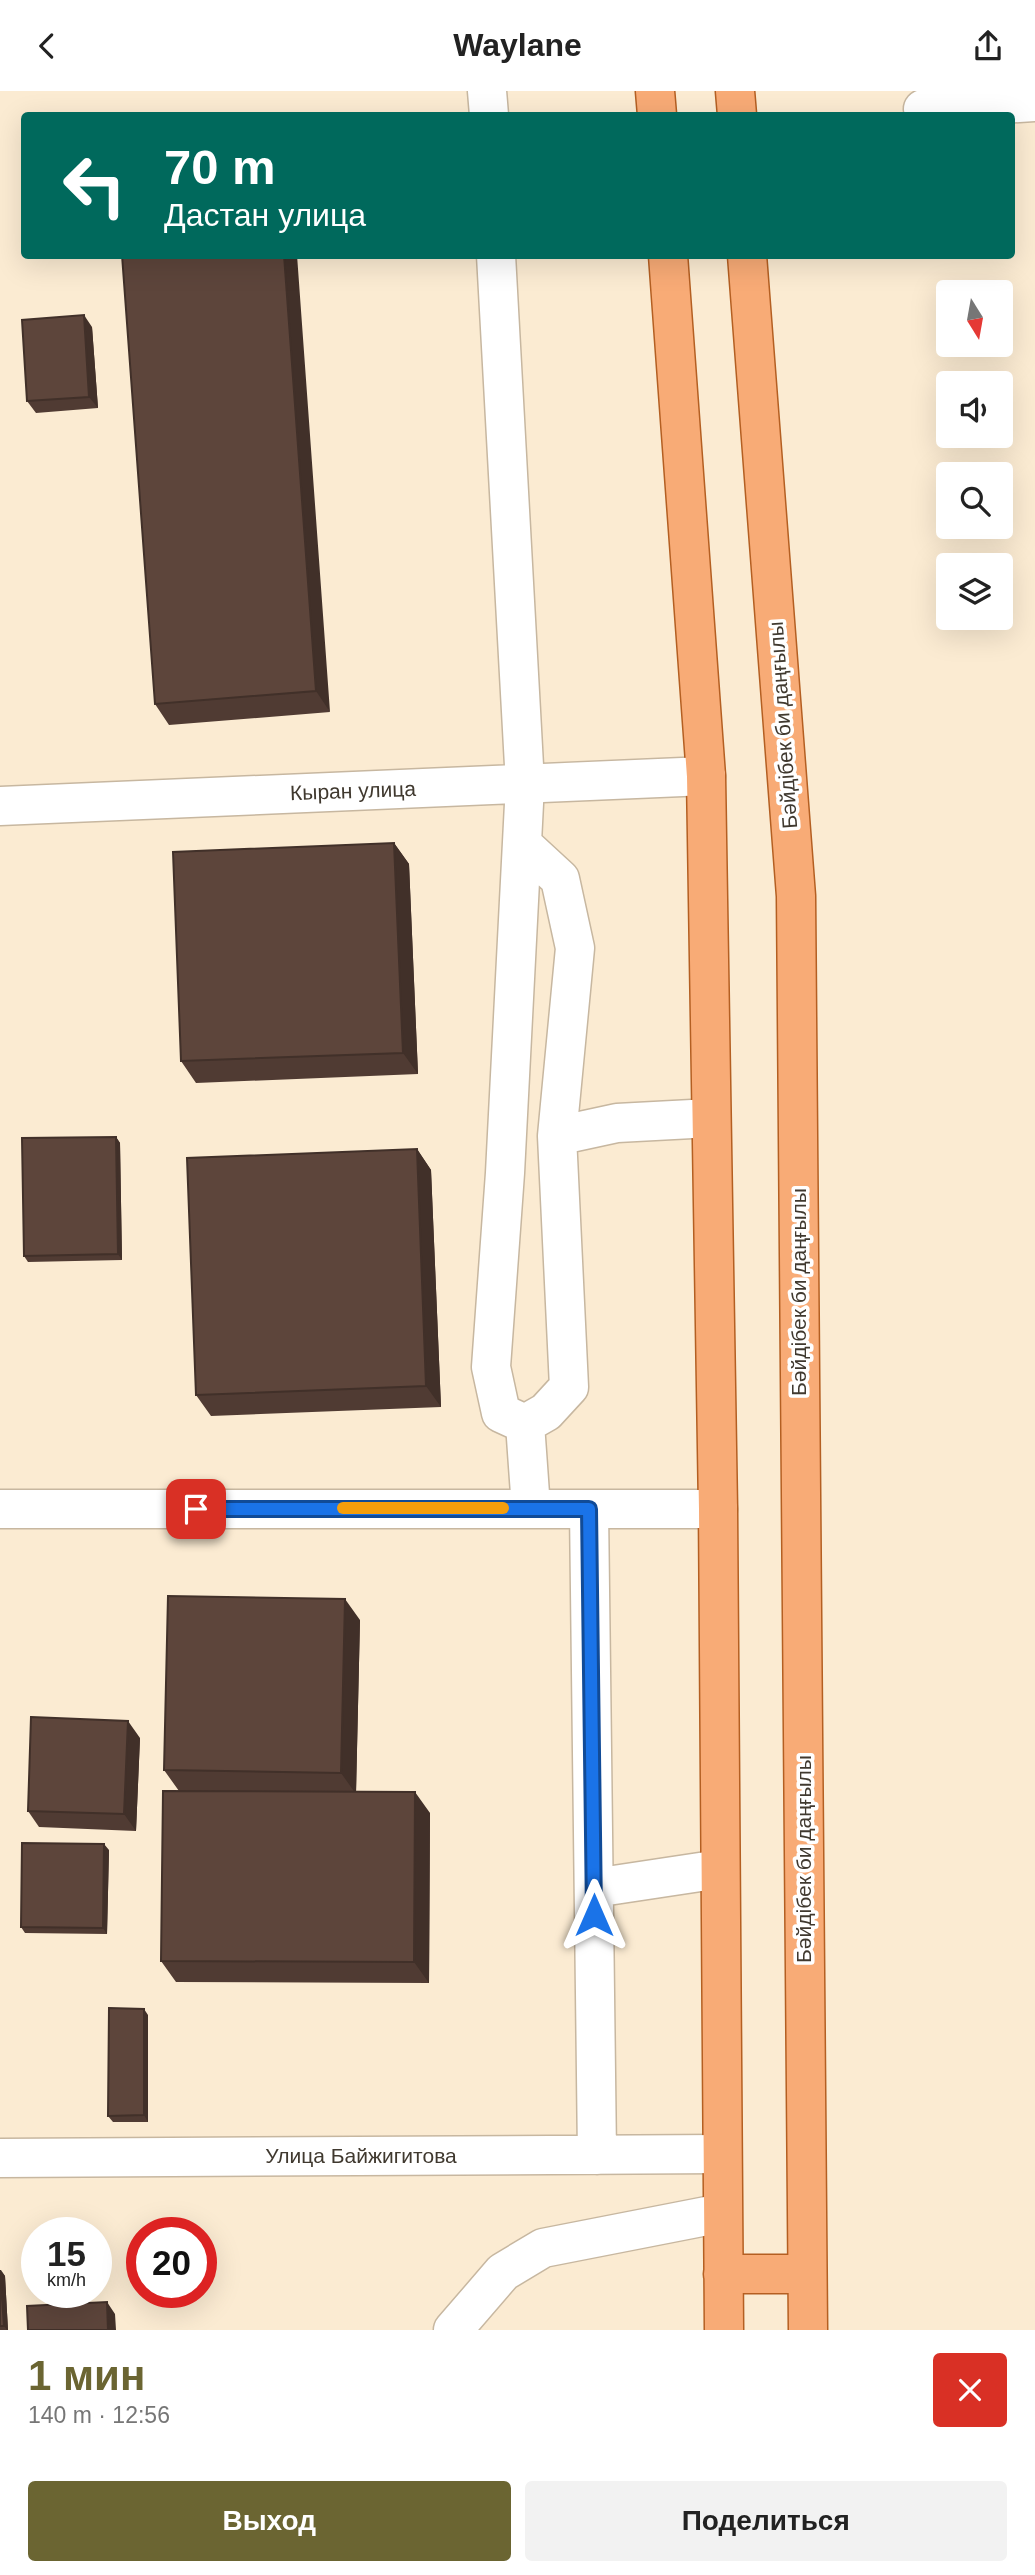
<!DOCTYPE html>
<html lang="ru">
<head>
<meta charset="utf-8">
<style>
  body { margin:0; font-family:Arial,sans-serif; background:#f2f2f2; color:#222; height:100vh; display:flex; flex-direction:column; font-size:26px; white-space:nowrap }
  * { box-sizing:border-box; margin:0 }
  p { font-size:23px; color:#767676 }
  .icon { flex:none; width:38px; height:38px; fill:none; stroke:currentColor; stroke-width:2; stroke-linecap:round; stroke-linejoin:round }
  .map { position:relative; height:2239px; overflow:hidden }
  .panel { display:flex; flex-direction:column; background:#fff; flex:1 }
  .panel>* { flex:none }
  .hud { position:absolute; left:21px; top:21px; width:994px; height:147px; border-radius:7px; box-shadow:0 7px 28px #0002; background:#00695c; color:#fff; overflow:hidden }
  .needle { width:46px; rotate:169deg }
  .fabs { position:absolute; left:936px; top:189px; display:grid; gap:14px }
  .fabs a { display:grid; place-items:center; width:77px; height:77px; border-radius:7px; background:#fff; box-shadow:0 7px 28px #0002; font-size:35px }
  .speed { position:absolute; left:21px; top:2126px; display:flex; gap:14px; font-size:35px; font-weight:700; text-align:center }
  .speed>* { display:grid; place-content:center; width:91px; height:91px; border-radius:50%; background:#fff; box-shadow:0 7px 28px #0002; line-height:1 }
  .speed small { font-size:18px; font-weight:400 }
  .speed .limit { border:10px solid #d22; background:#fff; color:#111 }
  .pin { position:absolute; display:grid; place-items:center; width:60px; height:60px; color:#fff; margin:-30px; border-radius:14px; box-shadow:0 4px 10px #0006 }
  .me { position:absolute; width:77px; margin:-38px; rotate:0deg; stroke-linejoin:round; filter:drop-shadow(0 0 5px #0008) }
  .turn { display:flex; align-items:center; gap:24px; height:147px; padding:0 28px; font-size:32px }
  .turn .icon { width:91px; height:91px; stroke-width:2.5 }
  .turn b { display:block; font-size:49px; line-height:60px }
  .round { display:grid; place-items:center; flex:none; width:74px; height:74px; border-radius:7px; background:#f2f2f2 }
  .headline { display:flex; align-items:center; justify-content:space-between; height:119px; padding:0 28px }
  h1 { font-size:42px; font-weight:800; line-height:52px; color:#6b6532 }
  .cta { display:flex; gap:14px; margin-top:auto; padding:14px 28px }
  .cta a { flex:1; height:80px; border-radius:7px; background:#6b6532; color:#fff; font-size:28px; font-weight:800; line-height:80px; text-align:center }
  .cta a+a { background:#f2f2f2; color:#222 }
  header { display:flex; justify-content:space-between; align-items:center; height:91px; padding:0 28px; background:#fff; font-size:32px; font-weight:800 }
  .map>svg:first-child { display:block }
</style>
</head>
<body>
<header><svg class="icon" aria-label="back" viewBox="0 0 24 24"><path d="M15 5l-7 7 7 7"/></svg>Waylane<svg class="icon" aria-label="share" viewBox="0 0 24 24"><path d="M12 15V3M7 8l5-5 5 5M5 13v7h14v-7"/></svg></header>
<div class="map">
<svg width="1035" height="2239" viewBox="0 0 1035 2239">
  <rect width="100%" height="100%" fill="#fbebd2"/>
  <g fill="none" stroke-linecap="round" stroke-linejoin="round">
    <defs>
      <path id="minor" d="M 487,0 L 489,24
        M 923,18 L 1035,11
        M 496,164 L 525,693 L 505,1082 L 491,1276 L 501,1322 L 525,1333 L 546,1321 L 569,1296 L 557,1045 L 617,1032 L 711,1027
        M 0,715 L 706,685
        M 522,753 L 560,788 L 575,857 L 557,1045
        M 525,1333 L 531,1417
        M 0,1418 L 718,1418
        M 589,1418 L 597,2064
        M 594,1797 L 720,1778
        M 0,2067 L 722,2063
        M 453,2239 L 503,2181 L 543,2157 L 722,2122"/>
      <path id="major" d="M 655,0 L 657,24
        M 735,0 L 737,24
        M 668,164 L 706,685 L 718,1418 L 724,2239
        M 747,164 L 796,805 L 808,2239
        M 723,2183 L 807,2183"/>
    </defs>
    <!-- minor casing -->
    <use href="#minor" stroke="#c7b7a0" stroke-width="41"/>
    <!-- major casing -->
    <use href="#major" stroke="#b45f22" stroke-width="41"/>
    <!-- minor -->
    <use href="#minor" stroke="#fff" stroke-width="38"/>
    <!-- major -->
    <use href="#major" stroke="#f8ab76" stroke-width="38"/>
  </g>
  <!-- wall -->
  <path fill="#503b33" d="M 122,164 L 330,621 L 169,634 L 155,613 Z
    M 92,236 L 98,317 L 36,322 L 27,310 Z
    M 394,752 L 409,773 L 418,983 L 196,992 L 181,970 Z
    M 116,1046 L 120,1052 L 122,1169 L 28,1171 L 24,1165 Z
    M 417,1058 L 431,1079 L 441,1316 L 211,1325 L 196,1304 Z
    M 360,1529 L 356,1701 L 430,1722 L 429,1892 L 176,1891 L 161,1870 L 179,1700 L 164,1679 Z
    M 140,1647 L 136,1740 L 39,1736 L 28,1720 Z
    M 109,1759 L 107,1843 L 25,1842 L 21,1836 Z
    M 148,1924 L 148,2031 L 113,2031 L 108,2025 Z
    M 0,2179 L 5,2185 L 8,2239 L 0,2239 Z"/>
  <!-- shaded-wall -->
  <path fill="#413029" d="M 284,164 L 297,164 L 330,621 L 316,600 Z
    M 84,224 L 92,236 L 98,317 L 89,306 Z
    M 394,752 L 409,773 L 418,983 L 403,962 Z
    M 116,1046 L 120,1052 L 122,1169 L 118,1163 Z
    M 417,1058 L 431,1079 L 441,1316 L 426,1295 Z
    M 345,1508 L 360,1529 L 356,1703 L 341,1682 Z
    M 128,1630 L 140,1647 L 136,1740 L 124,1723 Z
    M 415,1701 L 430,1722 L 429,1892 L 414,1871 Z
    M 104,1753 L 109,1759 L 107,1843 L 103,1837 Z
    M 144,1918 L 148,1924 L 148,2031 L 144,2024 Z
    M 1,2179 L 5,2185 L 8,2239 L 7,2239 L 4,2235 Z
    M 107,2211 L 115,2223 L 116,2239 L 108,2239 Z"/>
  <!-- building -->
  <path fill="#5d453b" stroke="#413029" stroke-width="2" d="M 122,164 L 284,164 L 316,600 L 155,613 Z
    M 84,224 L 89,306 L 27,310 L 22,229 Z
    M 394,752 L 403,962 L 181,970 L 173,761 Z
    M 116,1046 L 118,1163 L 24,1165 L 22,1047 Z
    M 417,1058 L 426,1295 L 196,1304 L 187,1067 Z
    M 168,1505 L 345,1508 L 341,1682 L 164,1679 Z
    M 31,1626 L 128,1630 L 124,1723 L 28,1720 Z
    M 163,1700 L 415,1701 L 414,1871 L 161,1870 Z
    M 22,1752 L 104,1753 L 103,1837 L 21,1836 Z
    M 109,1917 L 144,1918 L 144,2024 L 108,2025 Z
    M 0,2179 L 4,2235 L 0,2235 Z
    M 107,2211 L 108,2239 L 28,2239 L 27,2215 Z"/>
  <g fill="none" stroke-linecap="round" stroke-linejoin="round">
    <defs>
      <path id="route" d="M 196,1418 L 589,1418 L 594,1824"/>
    </defs>
    <!-- route casing -->
    <use href="#route" stroke="#114b97" stroke-width="18"/>
    <!-- route -->
    <use href="#route" stroke="#1a73e8" stroke-width="12"/>
    <!-- slow -->
    <path stroke="#f59e0b" stroke-width="12" d="M 343,1417 L 503,1417"/>
  </g>
  <g text-anchor="middle" stroke-width="7" stroke-linejoin="round" paint-order="stroke">
    <!-- street labels -->
    <g font-size="21" fill="#40392f" stroke="#fff">
      <text transform="translate(783 634) rotate(-94)" y="7">Бәйдібек би даңғылы</text>
      <text transform="translate(353 700) rotate(-2)" y="7">Кыран улица</text>
      <text transform="translate(799 1201) rotate(-90)" y="7">Бәйдібек би даңғылы</text>
      <text transform="translate(804 1768) rotate(-90)" y="7">Бәйдібек би даңғылы</text>
      <text x="361" y="2072">Улица Байжигитова</text>
    </g>
  </g>
</svg>
<div class="fabs">
<a><svg class="needle" viewBox="-14 -14 28 28"><path d="M0-13l5 13h-10z" fill="#e53935"/><path d="M0 13l5-13h-10z" fill="#767676"/></svg></a>
<a><svg class="icon" aria-label="sound" viewBox="0 0 24 24"><path d="M4 9h4l5-4v14l-5-4H4zM17 9q2 3 0 6"/></svg></a>
<a><svg class="icon" aria-label="search" viewBox="0 0 24 24"><circle cx="10" cy="10" r="6"/><path d="M15 15l6 6"/></svg></a>
<a><svg class="icon" aria-label="layers" viewBox="0 0 24 24"><path d="M12 4l9 5-9 5-9-5zM3 14l9 5 9-5"/></svg></a>
</div>
<div class="speed"><div>15<small>km/h</small></div><div class="limit">20</div></div>
<div class="pin" style="left:196px;top:1418px;background:#d93025"><svg class="icon" aria-label="arrive" viewBox="0 0 24 24"><path d="M6 21V4h12l-3 4 3 4H6"/></svg></div>
<svg class="me" style="left:594px;top:1824px" viewBox="-20 -20 40 40"><path d="M0-17L14 15 0 8-14 15z" fill="#1a73e8" stroke="#fff" stroke-width="4"/></svg>
<div class="hud">
<div class="turn"><svg class="icon" aria-label="left" viewBox="0 0 24 24"><path d="M17 20v-9H6M10 6l-5 5 5 5"/></svg><div><b>70 m</b>Дастан улица</div></div>
</div>
</div>
<section class="panel">
<div class="headline"><div><h1>1 мин</h1><p>140 m · 12:56</p></div><a class="round" style="background:#d93025;color:#fff"><svg class="icon" aria-label="close" viewBox="0 0 24 24"><path d="M6 6l12 12M18 6L6 18"/></svg></a></div>
<div class="cta"><a>Выход</a><a>Поделиться</a></div>
</section>
</body>
</html>
